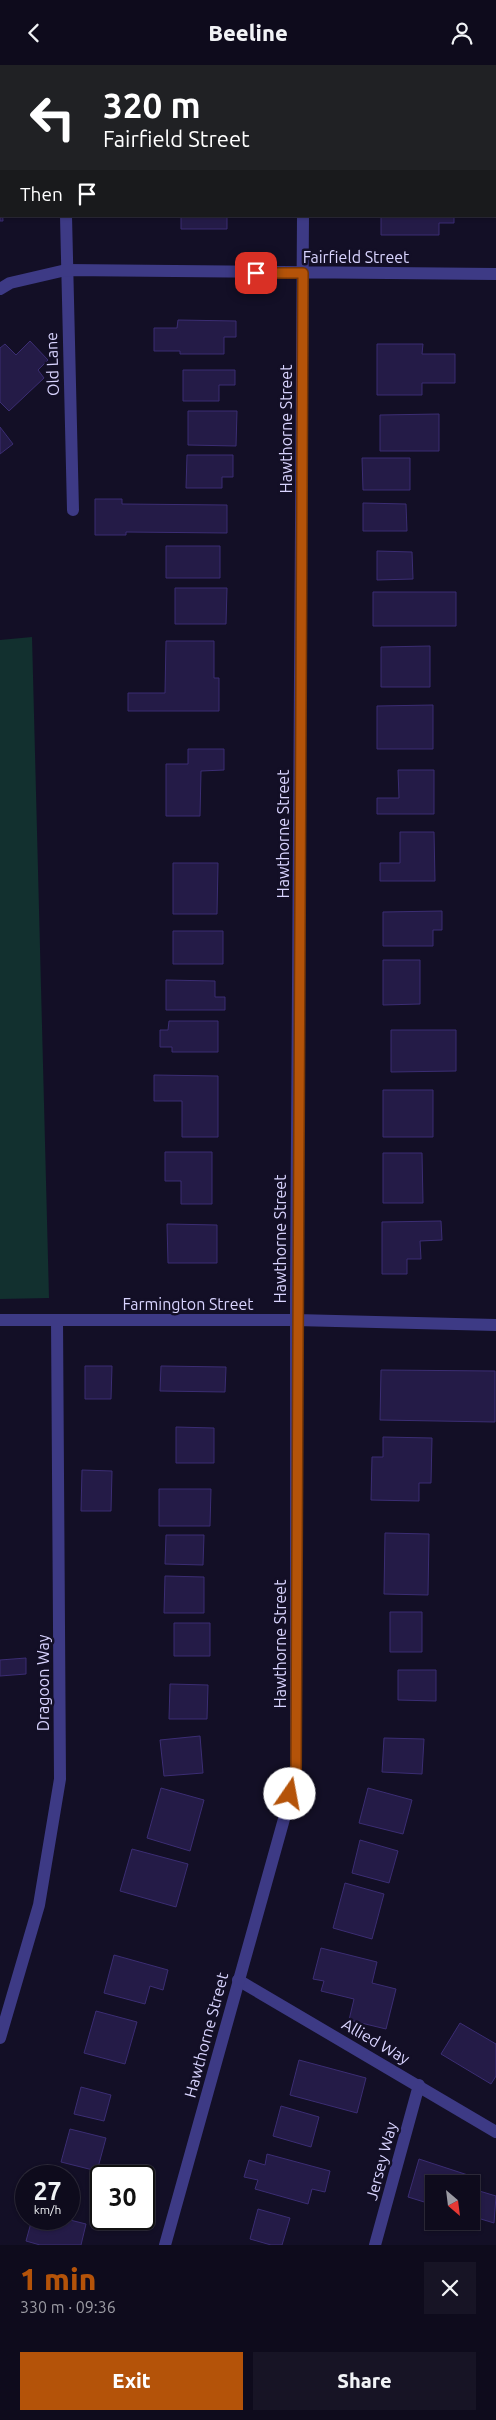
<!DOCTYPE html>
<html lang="en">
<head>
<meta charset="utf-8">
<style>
  body { margin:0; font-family:Ubuntu,sans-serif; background:#171425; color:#f1f3f6; height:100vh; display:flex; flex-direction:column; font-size:19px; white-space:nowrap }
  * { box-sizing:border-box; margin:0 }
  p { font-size:16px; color:#9b9ba3 }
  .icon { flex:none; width:28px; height:28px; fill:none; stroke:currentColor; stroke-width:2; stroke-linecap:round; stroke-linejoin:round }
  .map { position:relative; height:2180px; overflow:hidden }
  .panel { display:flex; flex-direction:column; background:#0e0b1c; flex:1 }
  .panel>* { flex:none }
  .top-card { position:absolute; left:0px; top:0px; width:496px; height:152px; box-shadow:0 1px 4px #0004,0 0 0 1px #2e2b3b; background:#202124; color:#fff; overflow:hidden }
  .needle { width:32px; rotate:152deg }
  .tools { position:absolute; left:425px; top:2110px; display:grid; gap:10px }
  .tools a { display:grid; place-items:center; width:55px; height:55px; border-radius:0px; background:#0e0b1c; box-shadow:0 1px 4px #0004,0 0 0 1px #2e2b3b; font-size:25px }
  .speed { position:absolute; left:15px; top:2100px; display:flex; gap:10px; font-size:25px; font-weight:700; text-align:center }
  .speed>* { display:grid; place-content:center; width:65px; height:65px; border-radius:50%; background:#0e0b1c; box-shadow:0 1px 4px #0004,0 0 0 1px #2e2b3b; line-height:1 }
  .speed small { font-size:12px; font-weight:400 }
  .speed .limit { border:2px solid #111; border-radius:8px; background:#fff; color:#111 }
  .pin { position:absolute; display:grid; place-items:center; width:42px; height:42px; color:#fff; margin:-21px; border-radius:10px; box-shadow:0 2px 8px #0006 }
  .me { position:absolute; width:55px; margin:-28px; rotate:12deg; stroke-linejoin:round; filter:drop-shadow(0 0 4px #0008) }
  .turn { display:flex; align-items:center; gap:18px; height:105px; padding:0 20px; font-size:22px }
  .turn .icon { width:65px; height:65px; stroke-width:2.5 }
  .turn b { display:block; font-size:35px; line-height:42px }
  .then { display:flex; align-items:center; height:48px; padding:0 20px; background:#0003; gap:10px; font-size:19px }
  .round { display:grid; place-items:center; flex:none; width:52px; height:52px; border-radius:0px; background:#171425 }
  .summary { display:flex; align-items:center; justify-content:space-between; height:85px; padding:0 20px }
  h1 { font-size:30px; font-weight:800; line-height:38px; color:#b45309 }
  .primary-button { display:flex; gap:10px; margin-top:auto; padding:10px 20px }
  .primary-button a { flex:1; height:58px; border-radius:0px; background:#b45309; color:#fff; font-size:20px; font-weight:800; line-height:58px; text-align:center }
  .primary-button a+a { background:#171425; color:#f1f3f6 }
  header { display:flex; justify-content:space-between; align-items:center; height:65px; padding:0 20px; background:#0e0b1c; font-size:22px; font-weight:800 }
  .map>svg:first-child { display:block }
</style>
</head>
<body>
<header><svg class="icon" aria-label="back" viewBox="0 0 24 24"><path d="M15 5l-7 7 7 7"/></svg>Beeline<svg class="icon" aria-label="person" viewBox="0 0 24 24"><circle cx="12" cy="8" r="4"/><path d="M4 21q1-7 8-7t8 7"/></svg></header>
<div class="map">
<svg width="496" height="2180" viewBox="0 0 496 2180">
  <rect width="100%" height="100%" fill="#130f26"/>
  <!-- green -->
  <path fill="#12302f" d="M 32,572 L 49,1233 L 0,1234 L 0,575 Z"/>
  <!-- building -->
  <path fill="#241b47" stroke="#3b2d73" d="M 179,0 L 239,0 L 239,1 L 179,1 Z
    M 0,96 L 3,156 L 0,156 Z
    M 181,151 L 227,151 L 227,164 L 181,164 Z
    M 381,151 L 454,151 L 454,158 L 439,158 L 439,170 L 381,170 Z
    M 178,255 L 236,256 L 236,272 L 224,272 L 224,289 L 180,289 L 180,286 L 154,286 L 154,263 L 177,263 Z
    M 30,276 L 48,295 L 38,305 L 44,313 L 9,346 L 0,337 L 0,283 L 5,279 L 16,290 Z
    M 377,279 L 423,279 L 422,289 L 455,289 L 455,318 L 422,318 L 422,330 L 377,330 Z
    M 183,305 L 235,305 L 235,320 L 219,320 L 219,336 L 183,336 Z
    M 188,346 L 237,346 L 236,381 L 188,380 Z
    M 439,349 L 439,386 L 380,386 L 380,350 Z
    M 0,362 L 13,379 L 0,389 Z
    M 187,390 L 233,390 L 233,412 L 222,412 L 222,423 L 186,423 Z
    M 362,393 L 410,393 L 410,425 L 363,425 Z
    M 95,434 L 122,434 L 122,439 L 227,440 L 227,468 L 126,467 L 126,470 L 95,470 Z
    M 363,438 L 406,439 L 407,466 L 363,466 Z
    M 166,481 L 220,481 L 220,513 L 166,513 Z
    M 377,486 L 412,487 L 413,514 L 377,515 Z
    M 175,523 L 227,523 L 226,559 L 175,559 Z
    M 373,527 L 456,527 L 456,561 L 373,561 Z
    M 166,576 L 214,576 L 214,613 L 219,613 L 219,646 L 128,646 L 128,628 L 165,628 Z
    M 430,581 L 430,622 L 381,622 L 381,582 Z
    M 433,640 L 433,684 L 377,684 L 377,641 Z
    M 188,684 L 224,684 L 224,705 L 201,706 L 200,751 L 166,751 L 166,699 L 188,699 Z
    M 398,705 L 434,705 L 434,749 L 377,749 L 377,733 L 399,733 Z
    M 400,767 L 434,767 L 435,816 L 380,816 L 380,798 L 400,798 Z
    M 173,798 L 218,798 L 217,849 L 173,849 Z
    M 442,846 L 442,865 L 433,865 L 433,881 L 383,881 L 383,847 Z
    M 173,866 L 223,866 L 223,899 L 173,899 Z
    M 383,895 L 420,895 L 420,939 L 383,940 Z
    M 166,915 L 215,916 L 215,932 L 225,932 L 225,945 L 166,945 Z
    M 169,956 L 218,956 L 218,987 L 172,987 L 172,982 L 160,982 L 160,965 L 168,965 Z
    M 391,965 L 456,965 L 456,1006 L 391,1007 Z
    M 154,1010 L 218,1011 L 218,1072 L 182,1072 L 182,1036 L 154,1036 Z
    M 383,1025 L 433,1025 L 433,1072 L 383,1072 Z
    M 165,1087 L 212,1087 L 212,1139 L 181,1139 L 181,1116 L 165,1116 Z
    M 383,1088 L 422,1088 L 423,1138 L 383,1138 Z
    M 441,1156 L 442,1175 L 420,1176 L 421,1194 L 407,1194 L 407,1209 L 382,1209 L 382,1157 Z
    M 167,1159 L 217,1160 L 217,1198 L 168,1198 Z
    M 85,1301 L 112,1301 L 111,1334 L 85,1334 Z
    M 161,1301 L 226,1302 L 225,1327 L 160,1326 Z
    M 381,1305 L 495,1306 L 495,1357 L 380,1355 Z
    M 176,1362 L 214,1363 L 214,1398 L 176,1398 Z
    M 383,1372 L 432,1373 L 431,1418 L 419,1418 L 419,1436 L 371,1435 L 372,1392 L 383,1392 Z
    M 82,1405 L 112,1406 L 111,1446 L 81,1446 Z
    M 159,1424 L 211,1424 L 210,1461 L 159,1461 Z
    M 385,1468 L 429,1469 L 428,1530 L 384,1529 Z
    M 166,1470 L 204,1470 L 203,1500 L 165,1499 Z
    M 165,1511 L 204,1512 L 204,1548 L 164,1548 Z
    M 390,1547 L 422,1547 L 422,1587 L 390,1587 Z
    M 174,1558 L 210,1558 L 210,1591 L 174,1591 Z
    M 26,1593 L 26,1609 L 0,1611 L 0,1595 Z
    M 398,1605 L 436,1605 L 436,1636 L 398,1635 Z
    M 170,1619 L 208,1620 L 207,1654 L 169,1654 Z
    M 200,1671 L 203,1708 L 164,1711 L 160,1675 Z
    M 384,1673 L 424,1674 L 422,1709 L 382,1707 Z
    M 161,1723 L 204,1735 L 190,1786 L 147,1773 Z
    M 368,1723 L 412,1735 L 403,1769 L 359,1758 Z
    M 360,1775 L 398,1786 L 389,1818 L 352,1808 Z
    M 132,1784 L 188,1799 L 176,1842 L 120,1826 Z
    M 345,1818 L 384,1829 L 372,1874 L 333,1863 Z
    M 321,1883 L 377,1897 L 372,1918 L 396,1924 L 386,1964 L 349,1955 L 354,1934 L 321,1926 L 324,1916 L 313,1914 Z
    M 114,1890 L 168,1905 L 163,1925 L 150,1921 L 145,1939 L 104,1928 Z
    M 96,1946 L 137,1957 L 125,1999 L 84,1988 Z
    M 460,1958 L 496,1979 L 496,2011 L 491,2019 L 441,1989 Z
    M 299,1995 L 366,2013 L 357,2048 L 290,2030 Z
    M 81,2022 L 111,2030 L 104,2056 L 74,2049 Z
    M 281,2041 L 319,2052 L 311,2082 L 273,2071 Z
    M 70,2064 L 106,2073 L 97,2106 L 61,2097 Z
    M 267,2089 L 330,2106 L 325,2127 L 312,2124 L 308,2139 L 255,2124 L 258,2115 L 244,2112 L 249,2095 L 265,2100 Z
    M 419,2094 L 480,2114 L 476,2125 L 496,2131 L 494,2158 L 471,2151 L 471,2119 L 434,2119 L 434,2140 L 408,2132 Z
    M 258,2144 L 290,2153 L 282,2180 L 271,2180 L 250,2174 Z
    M 32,2154 L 66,2154 L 86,2159 L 81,2180 L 40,2180 L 26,2176 Z"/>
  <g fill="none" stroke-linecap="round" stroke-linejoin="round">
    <!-- lane -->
    <path stroke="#3d3a85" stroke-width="12" d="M 68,1 L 68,0
      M 66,151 L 73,445
      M 238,1915 L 496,2067
      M 0,1973 L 39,1840 L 60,1714 L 57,1255
      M 375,2180 L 419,2020"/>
    <!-- street -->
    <path stroke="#3d3a85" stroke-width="12" d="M 304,1 L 304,0
      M 0,224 L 10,218 L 66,205 L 496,209
      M 0,1255 L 296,1255 L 496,1260
      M 165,2180 L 296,1711 L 296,1229 L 303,151"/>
  </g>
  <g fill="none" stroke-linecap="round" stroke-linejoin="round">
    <defs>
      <path id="route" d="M 256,208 L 303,208 L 296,1711 L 290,1729"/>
    </defs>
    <!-- route casing -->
    <use href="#route" stroke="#753606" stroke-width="12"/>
    <!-- route -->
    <use href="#route" stroke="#b45309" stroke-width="9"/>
  </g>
  <g text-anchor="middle" stroke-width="5" stroke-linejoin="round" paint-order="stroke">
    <!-- street labels -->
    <g font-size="16" fill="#d9d4ff" stroke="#130f26">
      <text x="356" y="198">Fairfield Street</text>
      <text transform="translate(52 299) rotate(-92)" y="6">Old Lane</text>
      <text transform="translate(286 364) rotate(-90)" y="6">Hawthorne Street</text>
      <text transform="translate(283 769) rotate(-90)" y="6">Hawthorne Street</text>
      <text transform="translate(280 1174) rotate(-90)" y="6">Hawthorne Street</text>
      <text x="188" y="1245">Farmington Street</text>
      <text transform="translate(280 1579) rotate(-90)" y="6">Hawthorne Street</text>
      <text transform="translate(43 1618) rotate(-90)" y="6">Dragoon Way</text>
      <text transform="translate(206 1970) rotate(-75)" y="6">Hawthorne Street</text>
      <text transform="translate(376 1976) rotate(30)" y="6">Allied Way</text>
      <text transform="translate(381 2096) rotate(-75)" y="6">Jersey Way</text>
    </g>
  </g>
</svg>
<div class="tools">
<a><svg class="needle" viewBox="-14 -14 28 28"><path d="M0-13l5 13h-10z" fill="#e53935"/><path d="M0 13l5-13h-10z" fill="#9b9ba3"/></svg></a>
</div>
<div class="speed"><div>27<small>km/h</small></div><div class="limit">30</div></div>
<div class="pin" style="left:256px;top:208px;background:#d93025"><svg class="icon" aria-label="arrive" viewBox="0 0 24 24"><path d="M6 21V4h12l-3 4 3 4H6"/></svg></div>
<svg class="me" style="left:290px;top:1729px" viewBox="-20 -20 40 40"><circle r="19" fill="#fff"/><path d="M0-13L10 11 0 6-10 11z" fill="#b45309"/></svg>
<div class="top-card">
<div class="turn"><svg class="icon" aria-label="left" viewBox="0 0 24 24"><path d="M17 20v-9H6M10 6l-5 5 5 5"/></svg><div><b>320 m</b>Fairfield Street</div></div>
<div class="then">Then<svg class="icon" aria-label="arrive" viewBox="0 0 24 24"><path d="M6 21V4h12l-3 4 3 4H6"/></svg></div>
</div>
</div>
<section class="panel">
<div class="summary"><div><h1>1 min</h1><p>330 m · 09:36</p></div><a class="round"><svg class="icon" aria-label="close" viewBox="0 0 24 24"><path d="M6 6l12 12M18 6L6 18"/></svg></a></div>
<div class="primary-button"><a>Exit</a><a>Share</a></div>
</section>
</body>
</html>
